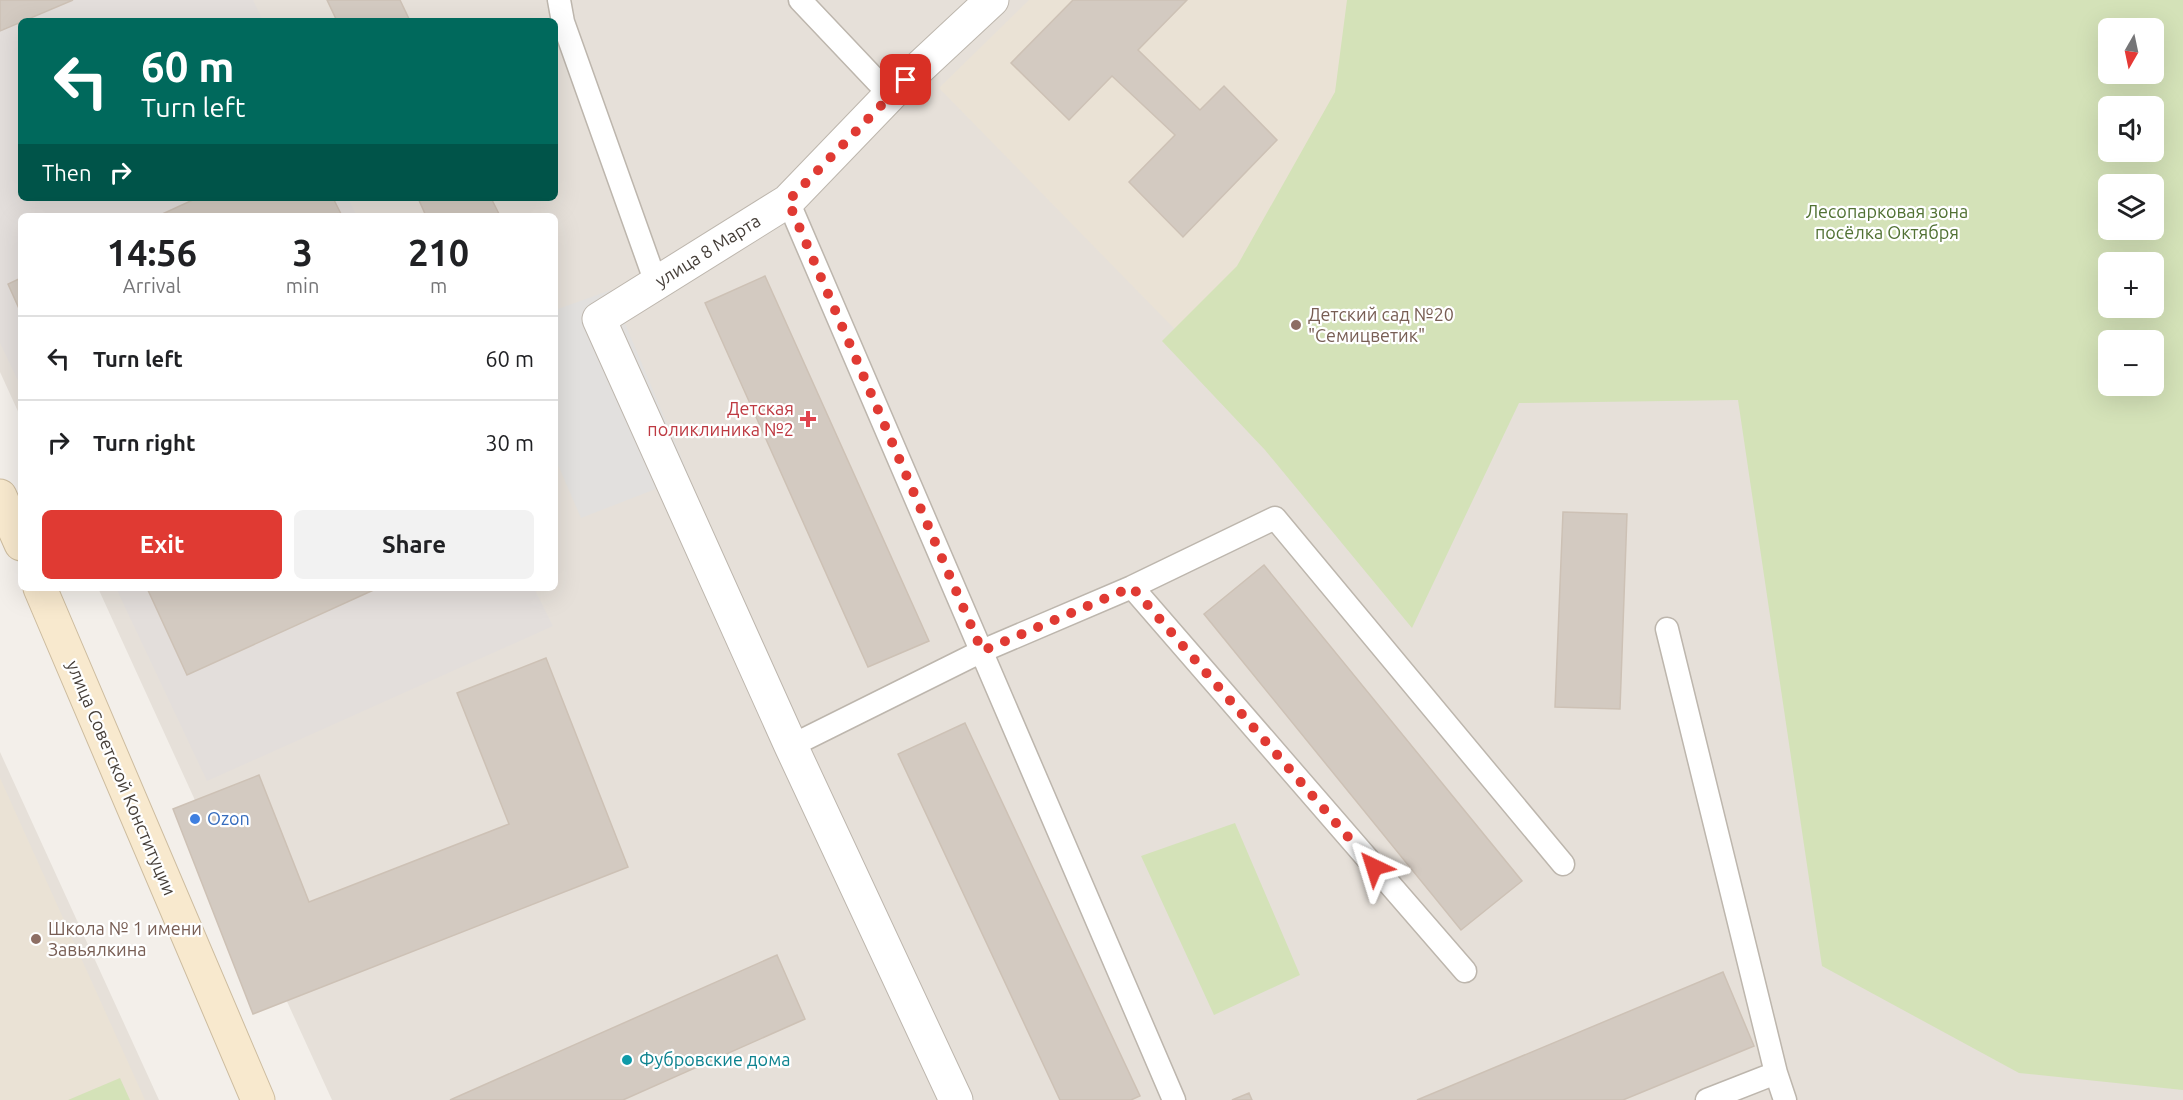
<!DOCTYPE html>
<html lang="en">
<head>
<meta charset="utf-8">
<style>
  body { margin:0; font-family:Ubuntu,sans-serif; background:#f2f2f2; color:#202124; height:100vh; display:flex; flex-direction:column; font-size:22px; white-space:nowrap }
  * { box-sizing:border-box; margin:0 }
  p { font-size:20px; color:#757577 }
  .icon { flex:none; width:33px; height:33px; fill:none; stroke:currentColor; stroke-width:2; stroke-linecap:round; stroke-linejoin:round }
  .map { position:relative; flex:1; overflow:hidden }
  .panel { position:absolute; left:18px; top:213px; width:540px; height:378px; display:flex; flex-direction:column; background:#fff; border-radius:9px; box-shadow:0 6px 24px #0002 }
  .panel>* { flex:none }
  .top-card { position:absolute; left:18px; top:18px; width:540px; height:183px; border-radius:9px; box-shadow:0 6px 24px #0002; background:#00695c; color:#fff; overflow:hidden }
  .needle { width:39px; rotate:189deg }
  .controls { position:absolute; left:2098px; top:18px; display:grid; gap:12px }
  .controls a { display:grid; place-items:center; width:66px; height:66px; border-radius:9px; background:#fff; box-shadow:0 6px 24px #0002; font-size:30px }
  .pin { position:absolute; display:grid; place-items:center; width:51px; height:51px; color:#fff; margin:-26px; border-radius:12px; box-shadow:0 3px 9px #0006 }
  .me { position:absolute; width:66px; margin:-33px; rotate:319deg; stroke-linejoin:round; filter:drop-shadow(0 0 4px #0008) }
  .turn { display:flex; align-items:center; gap:21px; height:126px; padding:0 24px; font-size:27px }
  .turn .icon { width:78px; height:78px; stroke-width:2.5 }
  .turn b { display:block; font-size:42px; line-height:51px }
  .then { display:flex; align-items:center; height:57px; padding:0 24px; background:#0003; gap:12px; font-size:22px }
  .eta { display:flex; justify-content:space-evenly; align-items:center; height:102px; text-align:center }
  .eta b { font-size:36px; font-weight:700; line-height:42px }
  .action { display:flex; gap:12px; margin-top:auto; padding:12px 24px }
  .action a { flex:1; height:69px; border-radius:9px; background:#e03a33; color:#fff; font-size:24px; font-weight:700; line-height:69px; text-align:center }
  .action a+a { background:#f2f2f2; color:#202124 }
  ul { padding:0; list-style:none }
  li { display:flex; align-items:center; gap:18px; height:84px; padding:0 24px; border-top:2px solid #e0e0e0 }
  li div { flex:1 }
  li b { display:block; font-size:22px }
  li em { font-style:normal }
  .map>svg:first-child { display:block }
</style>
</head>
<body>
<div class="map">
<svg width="2183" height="1100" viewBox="0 0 2183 1100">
  <rect width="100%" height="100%" fill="#f3efea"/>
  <!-- residential -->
  <path fill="#e6e0d9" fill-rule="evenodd" d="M 0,0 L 1427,0 L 1402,99 L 1163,341 L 1521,392 L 1741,390 L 2183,1080 L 2183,1100 L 332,1100 L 98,588 L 555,588 L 555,216 L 21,216 L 21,418 L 0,372 ZM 21,21 L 555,21 L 555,198 L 21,198 Z
    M 0,752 L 159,1100 L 0,1100 Z"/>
  <!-- industrial -->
  <path fill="#e3dedb" d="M 0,0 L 253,0 L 263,21 L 21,21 L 21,198 L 348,198 L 357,216 L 21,216 L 21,387 L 0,343 Z
    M 116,588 L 534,588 L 553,626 L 207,781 Z"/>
  <!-- education -->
  <path fill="#eae2d5" d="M 1029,0 L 1500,0 L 1293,450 L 939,88 Z
    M 0,778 L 145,1100 L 0,1100 Z"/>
  <!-- green -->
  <path fill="#d4e2b8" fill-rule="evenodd" d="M 1347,0 L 2183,0 L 2183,1090 L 2019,1073 L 1822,966 L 1738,400 L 1519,403 L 1412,628 L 1265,450 L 1162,341 L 1237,266 L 1335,92 ZM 2109,28 L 2154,28 L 2154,74 L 2109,74 ZM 2109,106 L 2154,106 L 2154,152 L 2109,152 ZM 2109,184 L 2154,184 L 2154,230 L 2109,230 ZM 2109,262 L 2154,262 L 2154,308 L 2109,308 ZM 2109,340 L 2154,340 L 2154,386 L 2109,386 Z
    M 1235,823 L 1300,975 L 1214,1015 L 1141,856 Z
    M 120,1078 L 130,1100 L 68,1100 Z"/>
  <!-- parking -->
  <path fill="#e2e0de" d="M 611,290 L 689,476 L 581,518 L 555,458 L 555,310 Z"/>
  <!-- building -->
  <path fill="#d3cac1" stroke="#cdc1b5" stroke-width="1.5" d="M 0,0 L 73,0 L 0,31 Z
    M 327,0 L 400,0 L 410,21 L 337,21 Z
    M 1073,0 L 1187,0 L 1138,50 L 1200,110 L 1224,86 L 1277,140 L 1183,237 L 1129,182 L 1175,135 L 1112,76 L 1069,120 L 1011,63 Z
    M 197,198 L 333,198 L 342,216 L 158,216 Z
    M 418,198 L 491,198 L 500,216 L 426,216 Z
    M 765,276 L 929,641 L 868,667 L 705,303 Z
    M 21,278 L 21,313 L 8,284 Z
    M 1563,512 L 1627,514 L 1620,709 L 1555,707 Z
    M 1264,565 L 1522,881 L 1461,930 L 1204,614 Z
    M 147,588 L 378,588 L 187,675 Z
    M 546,658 L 628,867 L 253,1014 L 173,809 L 259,775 L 309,902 L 509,824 L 457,693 Z
    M 965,723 L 1140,1096 L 1131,1100 L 1060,1100 L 898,754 Z
    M 777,955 L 805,1019 L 623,1100 L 450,1100 Z
    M 1723,972 L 1754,1046 L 1623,1100 L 1417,1100 Z
    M 1249,1093 L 1252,1100 L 1232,1100 Z"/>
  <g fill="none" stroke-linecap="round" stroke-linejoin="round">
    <defs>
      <path id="lane" d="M 559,0 L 563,22 L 656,283
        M 800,0 L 890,95
        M 788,201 L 1174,1100
        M 1132,587 L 1275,518 L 1563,864
        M 1667,629 L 1776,1073
        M 791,746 L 982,651 L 1132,587 L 1465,971
        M 1707,1100 L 1776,1073 L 1785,1100"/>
      <path id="street" d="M 956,1100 L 791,746 L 599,319 L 788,201 L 890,95 L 992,0"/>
      <path id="secondary" d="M 0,496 L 21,544
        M 40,588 L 258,1100"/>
    </defs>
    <!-- lane casing -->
    <use href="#lane" stroke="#bdb6ad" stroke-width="25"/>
    <!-- street casing -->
    <use href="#street" stroke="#bdb6ad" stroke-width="35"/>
    <!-- secondary casing -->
    <use href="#secondary" stroke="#cdbc9f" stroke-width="35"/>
    <!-- lane -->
    <use href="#lane" stroke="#fff" stroke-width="22"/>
    <!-- street -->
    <use href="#street" stroke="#fff" stroke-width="33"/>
    <!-- secondary -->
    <use href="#secondary" stroke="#f8e9ce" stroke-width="33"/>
  </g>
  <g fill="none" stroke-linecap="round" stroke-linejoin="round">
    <!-- route -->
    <path stroke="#e03a33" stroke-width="10" stroke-dasharray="0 18" d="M 906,80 L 788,201 L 982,651 L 1132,587 L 1374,867"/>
  </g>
  <!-- markers -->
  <g fill="#8d6e63" stroke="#fff" stroke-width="2">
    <circle cx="1296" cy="325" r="6"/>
    <circle cx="36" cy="939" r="6"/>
  </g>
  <path fill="#e0444e" stroke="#fff" stroke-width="2" d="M805 410h6v6h6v6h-6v6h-6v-6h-6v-6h6z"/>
  <circle fill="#3f7fe0" stroke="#fff" stroke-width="2" cx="195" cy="819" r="6"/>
  <circle fill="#0f9aa8" stroke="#fff" stroke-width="2" cx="627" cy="1060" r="6"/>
  <g text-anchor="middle" stroke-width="4.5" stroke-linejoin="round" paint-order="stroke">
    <!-- park labels -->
    <g font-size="18" fill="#517133" stroke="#fff">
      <text x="1887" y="218">Лесопарковая зона<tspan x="1887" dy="21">посёлка Октября</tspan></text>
    </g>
    <!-- street labels -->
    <g font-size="18" fill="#463f39" stroke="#fff">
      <text transform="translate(708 251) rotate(-32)" y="6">улица 8 Марта</text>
      <text transform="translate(121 778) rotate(67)" y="6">улица Советской Конституции</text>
    </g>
    <!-- education labels -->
    <g font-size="18" fill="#785e54" stroke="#fff" text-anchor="start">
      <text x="1308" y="321">Детский сад №20<tspan x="1308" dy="21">"Семицветик"</tspan></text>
      <text x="48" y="935">Школа № 1 имени<tspan x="48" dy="21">Завьялкина</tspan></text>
    </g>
    <!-- health labels -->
    <g font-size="18" fill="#be3a42" stroke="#fff" text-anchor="end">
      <text x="794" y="415">Детская<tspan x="794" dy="21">поликлиника №2</tspan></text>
    </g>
    <!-- shop labels -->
    <g font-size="18" fill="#366cbe" stroke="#fff" text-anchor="start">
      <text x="207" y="825">Ozon</text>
    </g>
    <!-- culture labels -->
    <g font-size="18" fill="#0d838f" stroke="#fff" text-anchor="start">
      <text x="639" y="1066">Фубровские дома</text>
    </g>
  </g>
</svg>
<div class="controls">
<a><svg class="needle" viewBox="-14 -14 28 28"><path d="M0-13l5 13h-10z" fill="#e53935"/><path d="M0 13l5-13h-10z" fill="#757577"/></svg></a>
<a><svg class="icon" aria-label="sound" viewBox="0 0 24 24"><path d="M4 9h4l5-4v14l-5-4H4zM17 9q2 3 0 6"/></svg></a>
<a><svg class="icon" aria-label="layers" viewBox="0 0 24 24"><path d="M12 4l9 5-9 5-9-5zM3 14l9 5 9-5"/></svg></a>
<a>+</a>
<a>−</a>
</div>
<div class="pin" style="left:906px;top:80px;background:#d93025"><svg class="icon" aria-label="arrive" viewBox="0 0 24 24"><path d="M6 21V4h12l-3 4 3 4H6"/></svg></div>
<svg class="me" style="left:1374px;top:867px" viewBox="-20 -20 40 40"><path d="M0-17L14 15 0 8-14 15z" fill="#e03a33" stroke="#fff" stroke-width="4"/></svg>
<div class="top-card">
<div class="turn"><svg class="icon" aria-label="left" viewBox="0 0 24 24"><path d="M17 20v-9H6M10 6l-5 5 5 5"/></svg><div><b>60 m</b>Turn left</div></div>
<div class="then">Then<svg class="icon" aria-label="right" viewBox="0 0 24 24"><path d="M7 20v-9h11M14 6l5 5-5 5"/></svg></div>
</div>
<section class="panel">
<div class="eta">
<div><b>14:56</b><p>Arrival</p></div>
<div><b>3</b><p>min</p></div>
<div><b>210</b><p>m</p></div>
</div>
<ul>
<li><svg class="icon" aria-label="left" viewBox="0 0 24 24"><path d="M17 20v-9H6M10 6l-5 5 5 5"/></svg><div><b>Turn left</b></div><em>60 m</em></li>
<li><svg class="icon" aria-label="right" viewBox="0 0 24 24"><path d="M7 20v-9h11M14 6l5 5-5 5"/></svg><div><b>Turn right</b></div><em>30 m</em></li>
</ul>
<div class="action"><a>Exit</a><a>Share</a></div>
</section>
</div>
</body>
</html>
